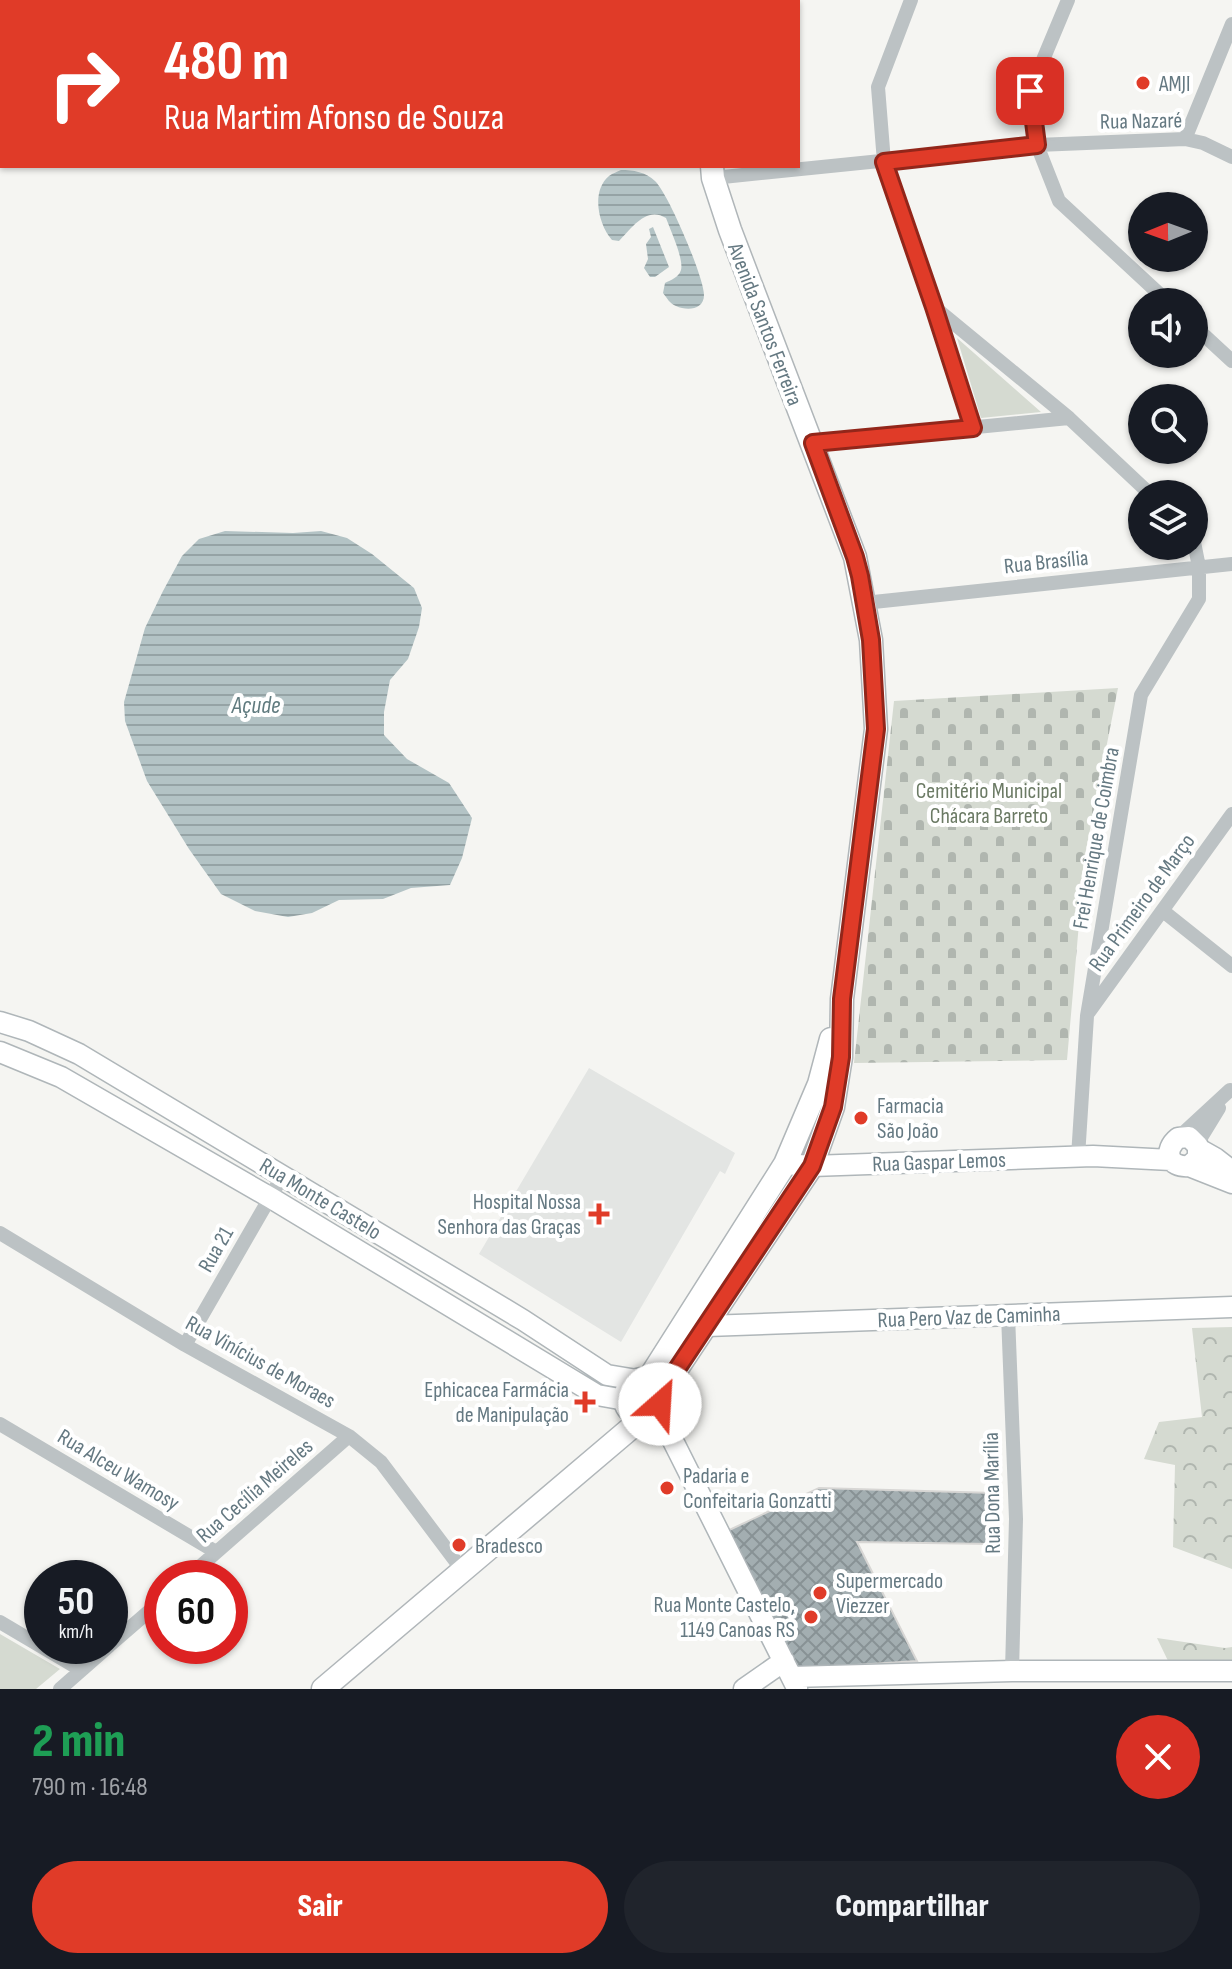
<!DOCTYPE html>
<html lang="pt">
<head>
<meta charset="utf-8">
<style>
  body { margin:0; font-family:"Sofia Sans Condensed",sans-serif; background:#20242c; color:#f1f3f6; height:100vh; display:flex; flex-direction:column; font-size:30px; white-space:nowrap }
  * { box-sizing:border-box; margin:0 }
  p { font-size:26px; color:#9ea1a6 }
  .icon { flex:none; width:44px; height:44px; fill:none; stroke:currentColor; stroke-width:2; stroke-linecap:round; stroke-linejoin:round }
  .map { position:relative; height:1689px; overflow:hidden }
  .drawer { display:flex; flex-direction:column; background:#171b24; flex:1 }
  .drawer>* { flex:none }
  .banner { position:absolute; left:0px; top:0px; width:800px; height:168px; box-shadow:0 2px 6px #0004; background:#e03b28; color:#fff; overflow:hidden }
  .needle { width:52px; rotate:269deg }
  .controls { position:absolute; left:1128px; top:192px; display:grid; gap:16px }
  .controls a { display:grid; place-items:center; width:80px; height:80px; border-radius:50%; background:#171b24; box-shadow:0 2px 6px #0004; font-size:40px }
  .speed { position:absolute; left:24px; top:1560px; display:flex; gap:16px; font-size:40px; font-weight:700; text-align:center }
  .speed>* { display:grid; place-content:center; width:104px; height:104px; border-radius:50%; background:#171b24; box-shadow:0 2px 6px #0004; line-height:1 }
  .speed small { font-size:20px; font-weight:400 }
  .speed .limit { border:12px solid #d22; background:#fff; color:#111 }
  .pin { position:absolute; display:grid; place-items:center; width:68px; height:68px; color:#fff; margin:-34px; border-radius:16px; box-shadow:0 4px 12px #0006 }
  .me { position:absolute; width:88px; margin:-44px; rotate:26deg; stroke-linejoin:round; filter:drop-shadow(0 0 6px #0008) }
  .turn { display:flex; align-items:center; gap:28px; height:168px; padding:0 32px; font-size:36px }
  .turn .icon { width:104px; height:104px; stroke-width:2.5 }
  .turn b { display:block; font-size:56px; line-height:68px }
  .round { display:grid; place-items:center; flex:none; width:84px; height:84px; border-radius:42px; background:#20242c }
  .head { display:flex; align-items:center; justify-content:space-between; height:136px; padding:0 32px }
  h1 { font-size:48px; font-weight:800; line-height:60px; color:#1e9e55 }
  .button { display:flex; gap:16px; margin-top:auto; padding:16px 32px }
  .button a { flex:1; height:92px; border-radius:48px; background:#e03b28; color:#fff; font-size:32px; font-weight:800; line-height:92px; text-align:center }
  .button a+a { background:#20242c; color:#f1f3f6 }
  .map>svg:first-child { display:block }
</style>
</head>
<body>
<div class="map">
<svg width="1232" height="1689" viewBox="0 0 1232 1689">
  <defs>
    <pattern id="forest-crowns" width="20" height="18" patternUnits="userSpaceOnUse" patternTransform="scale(2)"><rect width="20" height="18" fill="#d5dad1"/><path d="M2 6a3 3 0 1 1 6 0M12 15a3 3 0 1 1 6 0" fill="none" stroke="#b0b6af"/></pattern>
    <pattern id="cemetery-stones" width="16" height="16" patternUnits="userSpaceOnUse" patternTransform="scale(2)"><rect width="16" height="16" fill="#d5dad1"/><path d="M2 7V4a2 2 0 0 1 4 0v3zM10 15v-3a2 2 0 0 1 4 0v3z" fill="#b0b6af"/></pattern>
    <pattern id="water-rules" width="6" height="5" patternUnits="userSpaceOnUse" patternTransform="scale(2)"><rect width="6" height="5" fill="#b3c3c5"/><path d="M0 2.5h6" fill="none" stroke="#95a3a5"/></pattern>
    <pattern id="building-cross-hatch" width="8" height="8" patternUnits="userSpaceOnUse" patternTransform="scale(2)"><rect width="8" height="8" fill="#a3aeb1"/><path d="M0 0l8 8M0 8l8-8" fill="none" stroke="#889295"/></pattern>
  </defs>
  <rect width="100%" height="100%" fill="#f5f5f2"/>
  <!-- built -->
  <path fill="#e3e5e3" d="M 589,1068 L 735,1153 L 725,1174 L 720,1171 L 621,1342 L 479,1254 Z"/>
  <!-- green -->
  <path fill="#d5dad1" d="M 957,338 L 1041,412 L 981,418 Z
    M 0,1634 L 60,1669 L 36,1689 L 0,1689 Z"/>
  <!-- forest -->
  <path fill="url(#forest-crowns)" d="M 1232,1327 L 1232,1569 L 1173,1547 L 1175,1465 L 1144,1459 L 1159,1422 L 1202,1417 L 1192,1328 Z
    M 1157,1638 L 1225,1648 L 1232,1647 L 1232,1663 L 1170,1665 Z"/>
  <!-- cemetery -->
  <path fill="url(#cemetery-stones)" d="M 1118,688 L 1085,855 L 1067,1060 L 854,1063 L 894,701 Z"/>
  <!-- water -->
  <path fill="url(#water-rules)" d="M 621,170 C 633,170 646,172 655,181 C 668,193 704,277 704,295 C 704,310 687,311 676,306 C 670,304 667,298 663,293 L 665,283 C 671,280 679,277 681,270 C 684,259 670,229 666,218 C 646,206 632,228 619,241 L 612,240 C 598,224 591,191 609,176 C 613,173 617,172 621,170 Z
    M 653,227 L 669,267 L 655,277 L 650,277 L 644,268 L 648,259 L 646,244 L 651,237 L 649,229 Z
    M 225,531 L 293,533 L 321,531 L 347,538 L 372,554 L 414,588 L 422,608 L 419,627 L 408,659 L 390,680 L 384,712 L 384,735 L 407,759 L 449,783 L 472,818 L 462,858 L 450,885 L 411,888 L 383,899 L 339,900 L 312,913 L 288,917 L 255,911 L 221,894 L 189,849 L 147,781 L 125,721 L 124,702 L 145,628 L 163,591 L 182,556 L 199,539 Z"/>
  <!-- building -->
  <path fill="url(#building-cross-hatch)" stroke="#d7d6d4" stroke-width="2" d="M 819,1488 L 994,1493 L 993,1544 L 857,1542 L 917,1661 L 796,1669 L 725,1532 Z"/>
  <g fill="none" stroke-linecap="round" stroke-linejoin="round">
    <defs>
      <path id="secondary" d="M 152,0 L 173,2
        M 0,45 L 2,45
        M 0,1022 L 29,1031 L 79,1054 L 523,1320 L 607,1375 L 637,1380
        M 0,1052 L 61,1077 L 271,1198 L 597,1395 L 625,1400
        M 1199,1149 L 1215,1158 L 1232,1171
        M 785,1164 L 812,1166 L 1093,1156 L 1171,1160
        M 1189,1166 L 1198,1158 L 1198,1146 L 1189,1137 L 1178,1138 C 1163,1150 1168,1168 1189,1166 L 1232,1183
        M 707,1326 L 1232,1307
        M 657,1409 L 797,1688
        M 792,1677 L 1012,1671 L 1232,1671
        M 744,1689 L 784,1661"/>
      <path id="primary" d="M 735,2 L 736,0
        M 648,1380 L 785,1164 L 819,1084 L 831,1039
        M 661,1393 L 812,1166 L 833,1107 L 841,1057 L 842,999 L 876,729 L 871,640 L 855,557 L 730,230 L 713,178 L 712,166
        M 323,1689 L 645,1416 L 657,1409 C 661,1401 663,1392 655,1385 C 632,1362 606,1413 645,1416"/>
    </defs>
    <!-- secondary casing -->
    <use href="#secondary" stroke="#afb6b9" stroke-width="23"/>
    <!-- primary casing -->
    <use href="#primary" stroke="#b0b6b9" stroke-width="25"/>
    <!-- street -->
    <path stroke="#bcc2c4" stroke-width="14" d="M 911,0 L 878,87 L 884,162 L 934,307 L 1069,418 L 1150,494
      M 1068,0 L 1030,91 L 1037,145 L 1059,201 L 1168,302
      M 366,2 L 367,0
      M 553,2 L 553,0
      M 1185,139 L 1232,24
      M 713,178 L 1037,145 L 1185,139 L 1203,143 L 1232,157
      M 934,307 L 973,428
      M 1194,326 L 1232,361
      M 813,443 L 1069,418
      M 864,603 L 1232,564
      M 1163,911 L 1232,966
      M 1089,1012 L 1232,814
      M 1178,1138 L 1230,1090
      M 1197,1144 L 1219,1108
      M 1078,1157 L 1087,1016 L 1141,695 L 1199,599 L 1199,567 L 1194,542
      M 0,1233 L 185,1345 L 349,1436 L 381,1462 L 463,1571
      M 1008,1315 L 1016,1519 L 1012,1671
      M 185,1345 L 283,1175
      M 0,1424 L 216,1552
      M 187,1578 L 349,1436
      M 0,1622 L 81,1670
      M 110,1645 L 162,1600
      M 60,1689 L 109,1646"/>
    <!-- secondary -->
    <use href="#secondary" stroke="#fff" stroke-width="20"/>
    <!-- primary -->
    <use href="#primary" stroke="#fff" stroke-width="22"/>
  </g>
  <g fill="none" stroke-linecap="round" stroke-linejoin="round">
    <defs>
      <path id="route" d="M 660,1404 L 661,1393 L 812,1166 L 833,1107 L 841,1057 L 842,999 L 876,729 L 871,640 L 860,576 L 855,557 L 813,443 L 973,428 L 934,307 L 884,162 L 1037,145 L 1030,91"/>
    </defs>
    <!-- route casing -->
    <use href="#route" stroke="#92261a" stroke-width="20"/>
    <!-- route -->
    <use href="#route" stroke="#e03b28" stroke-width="14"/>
  </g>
  <!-- markers -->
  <g fill="#e03b28" stroke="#fff" stroke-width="3">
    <circle cx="1143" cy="83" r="8"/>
    <circle cx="861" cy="1118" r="8"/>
    <path d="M595 1202h8v8h8v8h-8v8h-8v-8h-8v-8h8z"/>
    <path d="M581 1390h8v8h8v8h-8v8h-8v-8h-8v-8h8z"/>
    <circle cx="667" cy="1488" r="8"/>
    <circle cx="459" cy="1545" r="8"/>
    <circle cx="820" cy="1593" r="8"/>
    <circle cx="811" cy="1617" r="8"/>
  </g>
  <g text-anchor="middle" stroke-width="8" stroke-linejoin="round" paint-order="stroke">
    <!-- poi labels -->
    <g font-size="22" fill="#657982" stroke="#fff" text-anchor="start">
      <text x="1159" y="91">AMJI</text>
      <text x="877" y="1113">Farmacia<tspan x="877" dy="25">São João</tspan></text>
      <text x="581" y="1209" text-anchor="end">Hospital Nossa<tspan x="581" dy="25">Senhora das Graças</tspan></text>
      <text x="569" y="1397" text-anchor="end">Ephicacea Farmácia<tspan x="569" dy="25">de Manipulação</tspan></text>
      <text x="683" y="1483">Padaria e<tspan x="683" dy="25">Confeitaria Gonzatti</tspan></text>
      <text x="475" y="1553">Bradesco</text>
      <text x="836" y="1588">Supermercado<tspan x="836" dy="25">Viezzer</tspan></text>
      <text x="795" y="1612" text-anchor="end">Rua Monte Castelo,<tspan x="795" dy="25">1149 Canoas RS</tspan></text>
    </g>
    <!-- street labels -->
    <g font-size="22" fill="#657982" stroke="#fff">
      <text transform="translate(1141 120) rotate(-1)" y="8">Rua Nazaré</text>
      <text transform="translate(766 324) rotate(69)" y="8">Avenida Santos Ferreira</text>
      <text transform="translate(1046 561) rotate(-6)" y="8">Rua Brasília</text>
      <text transform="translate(1095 838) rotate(-80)" y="8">Frei Henrique de Coimbra</text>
      <text transform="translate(1141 902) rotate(-54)" y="8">Rua Primeiro de Março</text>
      <text transform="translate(939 1161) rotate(-2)" y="8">Rua Gaspar Lemos</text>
      <text transform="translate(321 1198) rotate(31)" y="8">Rua Monte Castelo</text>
      <text transform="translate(215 1249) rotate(-60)" y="8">Rua 21</text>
      <text transform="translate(969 1316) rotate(-2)" y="8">Rua Pero Vaz de Caminha</text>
      <text transform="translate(261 1361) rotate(29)" y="8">Rua Vinícius de Moraes</text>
      <text transform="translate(119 1469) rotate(31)" y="8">Rua Alceu Wamosy</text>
      <text transform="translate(254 1490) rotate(-41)" y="8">Rua Cecília Meireles</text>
      <text transform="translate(991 1493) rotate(-91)" y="8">Rua Dona Marília</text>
    </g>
    <!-- park labels -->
    <g font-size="22" fill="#6b7a64" stroke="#fff">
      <text x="989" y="798">Cemitério Municipal<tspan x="989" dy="25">Chácara Barreto</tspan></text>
    </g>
    <!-- water labels -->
    <g font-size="24" font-style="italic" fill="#607b7f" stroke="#fff">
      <text x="256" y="713">Açude</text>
    </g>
  </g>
</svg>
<div class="controls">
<a><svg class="needle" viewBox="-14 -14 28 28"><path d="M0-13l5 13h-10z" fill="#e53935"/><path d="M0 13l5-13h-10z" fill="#9ea1a6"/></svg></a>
<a><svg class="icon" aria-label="sound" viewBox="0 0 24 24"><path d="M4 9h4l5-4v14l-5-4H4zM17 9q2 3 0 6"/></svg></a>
<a><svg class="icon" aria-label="search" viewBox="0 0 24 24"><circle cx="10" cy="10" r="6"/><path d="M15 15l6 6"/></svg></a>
<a><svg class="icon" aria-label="layers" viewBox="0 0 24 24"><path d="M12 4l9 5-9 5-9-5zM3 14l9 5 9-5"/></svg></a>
</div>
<div class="speed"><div>50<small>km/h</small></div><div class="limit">60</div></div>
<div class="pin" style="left:1030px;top:91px;background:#d93025"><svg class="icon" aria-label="arrive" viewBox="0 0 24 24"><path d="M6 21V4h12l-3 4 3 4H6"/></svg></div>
<svg class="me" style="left:660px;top:1404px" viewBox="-20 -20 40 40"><circle r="19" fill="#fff"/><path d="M0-13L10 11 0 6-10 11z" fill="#e03b28"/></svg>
<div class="banner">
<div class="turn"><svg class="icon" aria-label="right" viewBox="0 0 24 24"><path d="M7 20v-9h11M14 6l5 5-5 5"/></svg><div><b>480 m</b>Rua Martim Afonso de Souza</div></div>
</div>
</div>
<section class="drawer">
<div class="head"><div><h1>2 min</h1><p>790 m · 16:48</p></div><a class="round" style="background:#d93025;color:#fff"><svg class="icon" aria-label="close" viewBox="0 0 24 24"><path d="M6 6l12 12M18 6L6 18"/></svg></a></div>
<div class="button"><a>Sair</a><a>Compartilhar</a></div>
</section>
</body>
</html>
